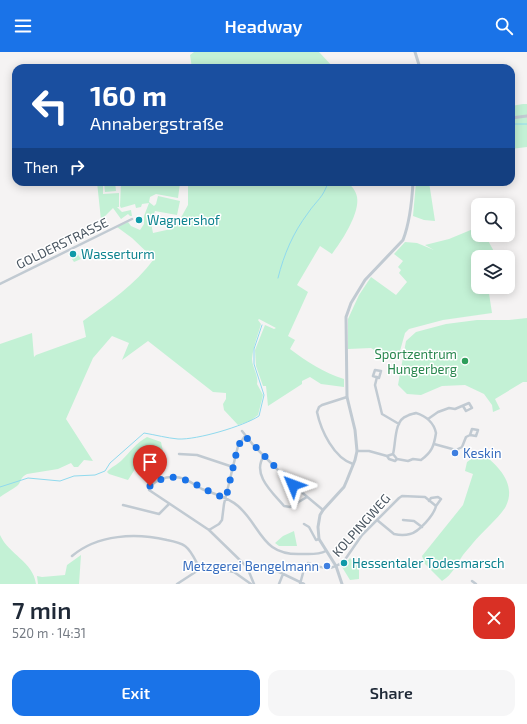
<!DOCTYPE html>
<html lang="en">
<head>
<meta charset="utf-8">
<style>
  body { margin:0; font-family:"Exo 2",sans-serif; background:#f6f6f7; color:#1f2937; height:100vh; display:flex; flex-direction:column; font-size:15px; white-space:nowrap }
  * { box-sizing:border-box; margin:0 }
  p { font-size:13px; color:#747a83 }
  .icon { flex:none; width:22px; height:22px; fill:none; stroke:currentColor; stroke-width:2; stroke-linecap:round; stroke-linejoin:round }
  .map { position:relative; height:532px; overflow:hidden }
  .panel { display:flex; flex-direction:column; background:#fff; flex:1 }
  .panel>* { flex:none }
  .top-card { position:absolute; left:12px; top:12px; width:503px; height:122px; border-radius:12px; box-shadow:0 2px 10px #0003; background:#1a4fa0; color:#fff; overflow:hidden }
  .fabs { position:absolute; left:471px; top:146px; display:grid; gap:8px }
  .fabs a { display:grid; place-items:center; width:44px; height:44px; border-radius:8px; background:#fff; box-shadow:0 2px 10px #0003; font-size:20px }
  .pin { position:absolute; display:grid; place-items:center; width:34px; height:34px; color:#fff; margin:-41px -17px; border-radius:50% 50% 50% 0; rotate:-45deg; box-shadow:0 0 4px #0007 }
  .pin .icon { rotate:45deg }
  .me { position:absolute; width:44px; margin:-22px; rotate:314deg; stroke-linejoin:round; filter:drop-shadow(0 0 3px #0008) }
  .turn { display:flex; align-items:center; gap:14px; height:84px; padding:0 12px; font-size:18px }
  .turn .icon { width:52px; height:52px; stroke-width:2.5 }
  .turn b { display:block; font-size:28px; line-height:34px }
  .then { display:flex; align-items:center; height:38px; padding:0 12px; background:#0003; gap:8px; font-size:15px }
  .round { display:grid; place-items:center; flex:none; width:42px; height:42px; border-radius:12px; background:#f6f6f7 }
  .overview { display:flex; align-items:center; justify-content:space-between; height:68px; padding:0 12px }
  h1 { font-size:24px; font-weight:600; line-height:30px }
  .primary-button { display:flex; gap:8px; margin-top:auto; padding:8px 12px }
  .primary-button a { flex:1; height:46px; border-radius:12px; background:#1a73e8; color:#fff; font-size:16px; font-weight:600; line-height:46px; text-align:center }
  .primary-button a+a { background:#f6f6f7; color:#1f2937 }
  header { display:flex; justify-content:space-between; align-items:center; height:52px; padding:0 12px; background:#1a73e8; color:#fff; font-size:18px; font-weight:600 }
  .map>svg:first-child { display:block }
</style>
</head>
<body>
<header><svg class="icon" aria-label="menu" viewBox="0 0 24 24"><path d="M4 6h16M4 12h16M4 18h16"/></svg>Headway<svg class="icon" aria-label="search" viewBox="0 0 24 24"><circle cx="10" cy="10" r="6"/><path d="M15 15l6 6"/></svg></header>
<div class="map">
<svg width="527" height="532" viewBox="0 0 527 532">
  <rect width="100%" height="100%" fill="#f5f3f3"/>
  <!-- green -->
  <path fill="#c3f1d5" d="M 194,0 L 319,0 L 334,16 L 192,16 L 190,3 Z
    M 523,52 L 527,52 L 527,95 L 511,97 L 511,54 Z
    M 97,130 L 103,130 L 103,142 L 119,141 L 119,155 L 117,155 L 122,160 L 131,158 L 132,164 L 130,164 L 128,162 L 121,167 L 113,156 L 101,168 Z
    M 104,130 L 115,130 L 116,139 L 105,140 Z
    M 121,130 L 171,130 L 180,131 L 178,146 L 156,142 L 150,145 L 149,150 L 154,154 L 156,152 L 158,144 L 180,149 L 177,163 L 155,159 L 151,171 L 153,181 L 171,177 L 169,167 L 174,166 L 178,171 L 188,153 L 188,134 L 182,130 L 347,130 C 352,134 356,139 357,145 C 360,161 342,189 332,202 L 320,194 L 297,233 L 308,240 L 288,284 L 295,288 L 290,297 C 306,309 324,321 344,327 L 344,335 L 321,332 L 310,325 L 302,329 L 302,332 L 268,354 L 266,334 L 263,334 L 256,314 L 255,298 L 265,273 L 274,277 L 276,276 L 259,267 L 258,268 L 261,272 C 258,283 253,295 252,307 C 252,315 259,324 257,332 L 263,343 L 258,363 L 250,369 L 238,373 L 224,358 L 223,352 L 226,347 L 226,341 L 213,340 L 148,289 L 122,308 L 129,291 L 112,284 L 93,306 L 66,367 L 93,409 L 84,408 L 78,415 L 74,415 L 71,411 L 58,417 L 27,422 C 19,426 22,430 17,434 C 12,438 5,441 0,445 L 0,292 L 32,281 L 34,305 L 36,303 L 86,285 L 83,269 C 109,250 135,233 154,207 L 132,186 L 117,175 L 128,170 L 131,174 L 140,178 L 144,172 L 144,164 L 149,151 L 142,152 L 141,155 L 136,156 L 135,152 L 121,156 L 120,154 Z
    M 416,130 L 429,130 L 435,169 L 424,168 L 413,164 Z
    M 478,175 L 478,183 L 485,183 L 497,205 L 478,205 L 478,235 L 488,235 L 492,261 L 443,268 L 409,277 L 405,281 L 400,299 L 395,300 L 393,305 L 381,302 L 371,296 L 348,297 L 348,267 L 359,243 L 371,225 L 396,243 L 407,230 L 399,221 L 401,218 L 398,215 L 403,209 L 394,202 L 405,190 L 417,191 L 434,198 L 425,193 L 449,187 Z
    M 75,198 L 81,207 L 74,210 L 68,201 Z
    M 527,266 L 527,330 L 523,330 L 495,347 L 500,357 L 493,360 L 492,353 L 484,342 L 465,333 L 442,334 L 421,343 L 407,342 L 398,333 L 406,289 L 416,280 L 446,272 L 477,268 L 509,268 Z
    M 147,385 L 161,390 L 165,408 L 137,414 L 128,428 L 109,422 L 107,420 C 111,415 117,413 122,408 C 130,400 136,391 147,385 Z
    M 481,400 C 497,413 517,431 506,454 C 501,464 481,481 473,491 C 470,495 466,499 463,503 C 456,513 453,522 442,529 L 425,512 L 422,504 L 463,453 L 473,422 L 465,419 L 467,410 Z
    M 294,479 L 297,494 L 279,494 L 275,491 L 283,484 Z
    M 0,483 C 9,503 33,509 36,532 L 0,532 Z
    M 81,503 L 79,532 L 38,532 L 37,524 L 42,525 L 65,523 L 67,513 Z
    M 350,506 L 359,516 L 359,527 L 350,528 L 342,515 Z"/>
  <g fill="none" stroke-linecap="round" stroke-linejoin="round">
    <!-- stream -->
    <path stroke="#90daee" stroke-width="1" d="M 511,72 L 527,72
      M 278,226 C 284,202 293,181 308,161 C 316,149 324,145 328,130
      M 0,435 L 28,426 L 60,429 L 74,424 L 95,423 L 105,419 L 110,411 L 144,381 C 156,383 167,386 178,387 C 197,388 244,374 259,364 L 264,343 L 254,312 L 254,297 L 262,273"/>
    <!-- minor -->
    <path stroke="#c1cad2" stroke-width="2.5" d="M 0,232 L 132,167
      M 375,318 L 381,319 L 379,326 L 373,324 Z
      M 377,325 L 375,333 L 382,362 L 399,372
      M 347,345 L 322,353 L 319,355 L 317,360 C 321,379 334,406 353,412
      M 428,367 L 438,360 L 449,356 L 455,357 L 469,351 L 472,356 L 466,359 L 463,354
      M 242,379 L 254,394 L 293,433 L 323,458
      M 434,392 L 456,398 L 462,395 L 466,385 L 470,383 L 476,384 L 478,378 L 472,377 L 470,383
      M 357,399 L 369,399 L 387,404 L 389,407 L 395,409 L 397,407 L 393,402 L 387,404
      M 179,402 L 197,403 L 233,415
      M 393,402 C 396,391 394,368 407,364 C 410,362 413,362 416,361 C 426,364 434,371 436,381 C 434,394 432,400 421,408 L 413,407 L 408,409 L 397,407
      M 264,404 C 251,422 273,441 284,454 L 290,455 L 307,445
      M 123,453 L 159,462 L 169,452
      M 377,468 L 394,482 C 399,483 406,483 410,482 C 419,480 434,463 436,454
      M 403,468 L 414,469 L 422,475
      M 304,472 L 309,475 L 316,488 L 319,487
      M 209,478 L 219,472 L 222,468 L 224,452 L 238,394 L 245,384
      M 72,504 C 98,482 136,481 167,488 C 172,489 181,491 185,494 C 192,499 196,510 200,517
      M 308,511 C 323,516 330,520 344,509 L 362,483 L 399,446 L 402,444 L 425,445 L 436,454 L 441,447 L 438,445 L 431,446 L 429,449
      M 275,518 L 304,532
      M 472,529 L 476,532
      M 177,532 L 200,517 L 212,516 L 234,520 L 251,532
      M 254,532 L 247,515 L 209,478 L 149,438 L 150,434 C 156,429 163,425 172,425 C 176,425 180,425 184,427 C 190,429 196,434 202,437 C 214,442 228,445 238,454 C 262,475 261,504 302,502 C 311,502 318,503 326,499
      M 279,532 L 283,522
      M 300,532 L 303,521"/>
    <!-- tertiary -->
    <path stroke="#c1cad2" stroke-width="3" d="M 415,0 L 420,16
      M 511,66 L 527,64
      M 342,532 L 336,514 L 319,487 L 318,475 L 320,463 L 323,458 L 344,435 L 347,428 L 355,408 L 357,399 L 355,378 L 347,345 L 346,265 L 351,251 L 365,228 L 403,188 C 410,170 412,149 413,130"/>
  </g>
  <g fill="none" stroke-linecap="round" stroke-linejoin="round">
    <!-- route -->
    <path stroke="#1a73e8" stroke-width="7" stroke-dasharray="0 12.6" d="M 150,434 C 178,412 197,438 226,446 L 238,394 L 245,384 L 293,433"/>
  </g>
  <!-- markers -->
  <g fill="#0f9aa8" stroke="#fff" stroke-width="1.5">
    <circle cx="139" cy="168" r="4"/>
    <circle cx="73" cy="202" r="4"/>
    <circle cx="344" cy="511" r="4"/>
  </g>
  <circle fill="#2e9e5b" stroke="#fff" stroke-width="1.5" cx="465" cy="309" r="4"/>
  <g fill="#3f7fe0" stroke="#fff" stroke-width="1.5">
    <circle cx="455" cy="401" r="4"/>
    <circle cx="327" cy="514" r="4"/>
  </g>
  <g text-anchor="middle" stroke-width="3" stroke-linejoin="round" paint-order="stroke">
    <!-- culture labels -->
    <g font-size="13" fill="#0d838f" stroke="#fff" text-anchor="start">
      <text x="147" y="173">Wagnershof</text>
      <text x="81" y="207">Wasserturm</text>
      <text x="352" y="516">Hessentaler Todesmarsch</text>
    </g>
    <!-- street labels -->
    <g font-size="13" fill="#4a5661" stroke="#fff">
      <text transform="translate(62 191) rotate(-26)" y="5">GOLDERSTRASSE</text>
      <text transform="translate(361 473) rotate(-48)" y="5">KOLPINGWEG</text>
    </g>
    <!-- leisure labels -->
    <g font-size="13" fill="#27864d" stroke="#fff" text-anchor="end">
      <text x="457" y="307">Sportzentrum<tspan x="457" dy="15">Hungerberg</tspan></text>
    </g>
    <!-- shop labels -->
    <g font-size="13" fill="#366cbe" stroke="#fff" text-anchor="start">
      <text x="463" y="406">Keskin</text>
      <text x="319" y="519" text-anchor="end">Metzgerei Bengelmann</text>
    </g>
  </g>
</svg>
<div class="fabs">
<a><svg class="icon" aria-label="search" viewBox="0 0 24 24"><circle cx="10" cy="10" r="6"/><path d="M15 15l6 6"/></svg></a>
<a><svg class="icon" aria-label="layers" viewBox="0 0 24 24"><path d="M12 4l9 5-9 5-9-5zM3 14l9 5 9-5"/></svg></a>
</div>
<div class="pin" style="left:150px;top:434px;background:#d93025"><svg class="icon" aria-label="arrive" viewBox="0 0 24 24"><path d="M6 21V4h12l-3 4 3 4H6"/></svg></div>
<svg class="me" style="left:293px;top:433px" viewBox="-20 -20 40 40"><path d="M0-17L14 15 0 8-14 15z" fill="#1a73e8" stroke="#fff" stroke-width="4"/></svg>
<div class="top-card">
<div class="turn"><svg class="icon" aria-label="left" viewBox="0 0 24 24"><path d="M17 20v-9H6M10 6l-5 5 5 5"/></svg><div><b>160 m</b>Annabergstraße</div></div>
<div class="then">Then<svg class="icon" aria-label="right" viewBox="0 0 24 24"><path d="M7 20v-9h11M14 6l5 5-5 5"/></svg></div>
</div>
</div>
<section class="panel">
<div class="overview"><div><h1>7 min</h1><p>520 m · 14:31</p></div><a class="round" style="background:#d93025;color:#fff"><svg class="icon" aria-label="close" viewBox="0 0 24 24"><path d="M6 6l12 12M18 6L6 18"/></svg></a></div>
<div class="primary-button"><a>Exit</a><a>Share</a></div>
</section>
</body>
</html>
